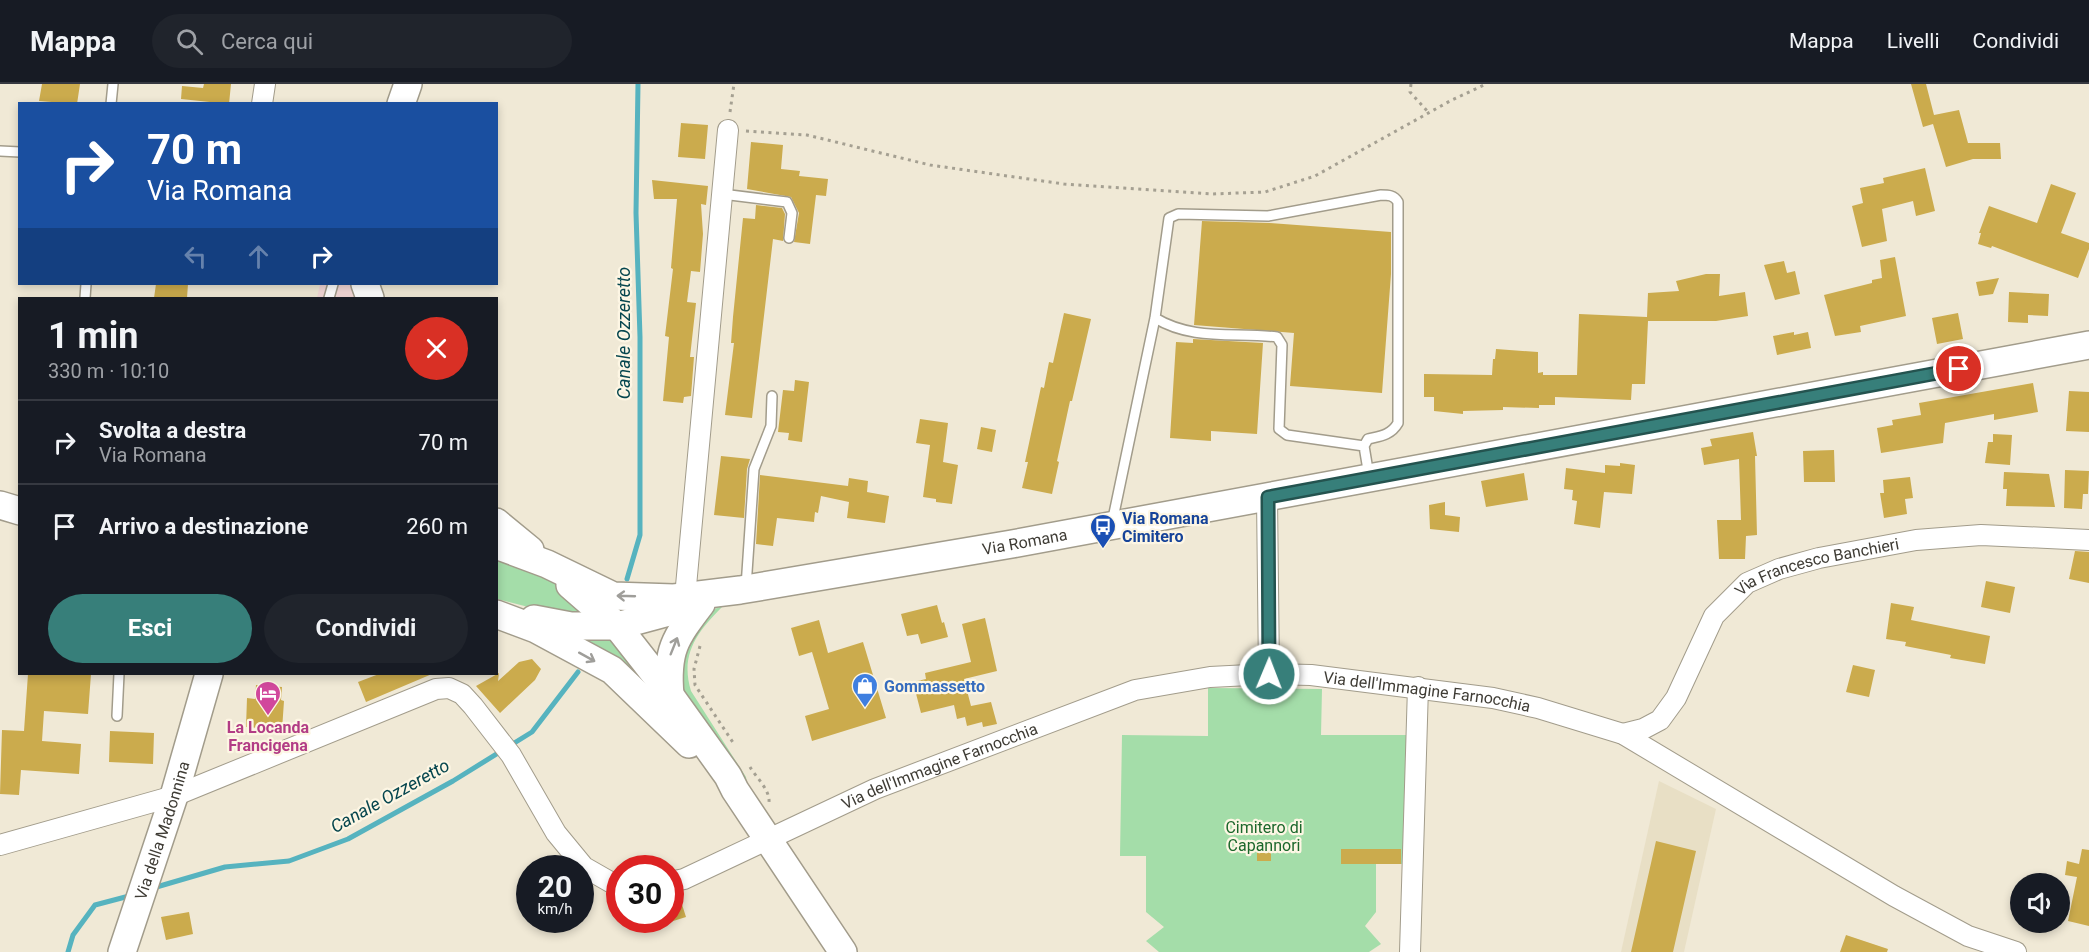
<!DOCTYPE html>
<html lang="it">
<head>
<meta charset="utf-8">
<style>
  body { margin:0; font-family:Roboto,sans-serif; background:#20242c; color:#f1f3f6; height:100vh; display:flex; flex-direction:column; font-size:22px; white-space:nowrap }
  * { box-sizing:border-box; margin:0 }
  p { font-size:20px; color:#9ea1a6 }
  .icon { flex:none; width:33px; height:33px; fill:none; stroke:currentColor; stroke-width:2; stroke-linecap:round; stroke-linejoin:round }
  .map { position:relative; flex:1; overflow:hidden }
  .sheet { position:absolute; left:18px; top:213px; width:480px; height:378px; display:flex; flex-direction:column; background:#171b24; border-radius:0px; box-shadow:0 3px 9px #0003 }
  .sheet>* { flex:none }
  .top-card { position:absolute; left:18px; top:18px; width:480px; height:183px; border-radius:0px; box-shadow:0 3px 9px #0003; background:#1a4fa0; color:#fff; overflow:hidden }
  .fabs { position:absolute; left:2010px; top:789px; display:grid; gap:12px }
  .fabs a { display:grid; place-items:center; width:60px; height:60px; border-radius:50%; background:#171b24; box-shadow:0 3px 9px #0003; font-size:30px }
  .speed { position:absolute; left:516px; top:771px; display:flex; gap:12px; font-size:30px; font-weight:700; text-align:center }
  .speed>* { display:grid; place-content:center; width:78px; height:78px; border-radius:50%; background:#171b24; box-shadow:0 3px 9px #0003; line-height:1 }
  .speed small { font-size:15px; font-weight:400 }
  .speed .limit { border:9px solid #d22; background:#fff; color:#111 }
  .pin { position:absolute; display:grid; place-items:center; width:51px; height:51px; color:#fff; margin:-26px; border:3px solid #fff; border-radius:50%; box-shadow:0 2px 6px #0007 }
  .me { position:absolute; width:66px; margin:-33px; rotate:1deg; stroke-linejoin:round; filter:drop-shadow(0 0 4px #0008) }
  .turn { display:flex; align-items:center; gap:21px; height:126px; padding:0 30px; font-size:27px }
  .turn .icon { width:78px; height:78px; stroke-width:2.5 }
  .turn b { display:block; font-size:42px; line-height:51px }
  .lanes { display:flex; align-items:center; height:57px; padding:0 30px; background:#0003; justify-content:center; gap:30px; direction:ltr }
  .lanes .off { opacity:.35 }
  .round { display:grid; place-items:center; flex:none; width:63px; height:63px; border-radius:32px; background:#20242c }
  .headline { display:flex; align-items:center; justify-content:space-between; height:102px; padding:0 30px }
  h1 { font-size:36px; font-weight:700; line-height:45px }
  .primary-button { display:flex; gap:12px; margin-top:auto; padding:12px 30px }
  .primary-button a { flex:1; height:69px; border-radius:36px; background:#377f7a; color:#fff; font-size:24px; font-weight:700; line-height:69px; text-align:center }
  .primary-button a+a { background:#20242c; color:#f1f3f6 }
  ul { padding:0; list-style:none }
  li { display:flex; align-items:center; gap:18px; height:84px; padding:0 30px; border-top:2px solid #363941 }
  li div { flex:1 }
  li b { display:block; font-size:22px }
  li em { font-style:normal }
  header { display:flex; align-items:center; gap:36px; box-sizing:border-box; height:84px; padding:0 30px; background:#171b24; border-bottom:2px solid #363941 }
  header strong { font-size:28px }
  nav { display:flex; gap:33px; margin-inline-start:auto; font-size:21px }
  .search { width:420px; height:54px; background:#20242c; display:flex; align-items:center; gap:15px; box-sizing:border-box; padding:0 21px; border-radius:33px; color:#9ea1a6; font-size:22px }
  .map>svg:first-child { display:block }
</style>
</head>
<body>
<header>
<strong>Mappa</strong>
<div class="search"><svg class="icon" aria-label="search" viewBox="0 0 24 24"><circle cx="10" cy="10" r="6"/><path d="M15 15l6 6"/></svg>Cerca qui</div>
<nav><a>Mappa</a><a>Livelli</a><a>Condividi</a></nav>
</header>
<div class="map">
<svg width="2089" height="868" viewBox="0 0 2089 868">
  <rect width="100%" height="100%" fill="#f0e9d6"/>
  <!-- commercial -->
  <path fill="#f3d8d7" d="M 320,200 L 356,200 L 359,214 L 317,214 Z"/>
  <!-- built -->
  <path fill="#e8dfc5" d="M 1659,697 L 1716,725 L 1684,868 L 1621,868 Z"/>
  <!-- green -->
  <path fill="#a4dda9" d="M 497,464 L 548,493 L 588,528 L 563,532 L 497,515 Z
    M 725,520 C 700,545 679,568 691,607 L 746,693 L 747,700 L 685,613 L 679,595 L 681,567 L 709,528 Z
    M 570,548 L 611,550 L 664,612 Z
    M 1208,604 L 1322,605 L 1321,651 L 1410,651 L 1408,780 L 1376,780 L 1376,828 L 1365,842 L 1381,860 L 1369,868 L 1159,868 L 1146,857 L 1164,843 L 1146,828 L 1146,772 L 1120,772 L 1122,651 L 1208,652 Z"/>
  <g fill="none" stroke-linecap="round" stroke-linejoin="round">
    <!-- stream -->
    <path stroke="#56b3bf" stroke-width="5" d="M 627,495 L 640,451 L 640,253 L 636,129 L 638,0
      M 153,804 L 225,783 L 289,777 L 348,755 L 453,697 L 532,648 L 578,588
      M 68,868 L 73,851 L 95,821 L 133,811"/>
  </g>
  <!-- building -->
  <path fill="#cbab4d" d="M 42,0 L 80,0 L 77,20 L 39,17 Z
    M 204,0 L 231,0 L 229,20 L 181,15 L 182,2 L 203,4 Z
    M 1911,0 L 1926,0 L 1934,31 L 1959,26 L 1968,59 L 2000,59 L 2001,75 L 1973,75 L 1946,83 L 1933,40 L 1923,43 Z
    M 681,39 L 708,41 L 705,75 L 678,73 Z
    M 751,58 L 783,61 L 781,85 L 800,87 L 799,92 L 828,95 L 826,112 L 816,111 L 810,160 L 794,158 L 799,129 L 791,113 L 747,105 Z
    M 1925,84 L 1935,127 L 1916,132 L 1913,117 L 1882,125 L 1887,157 L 1862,163 L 1852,122 L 1863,119 L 1860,104 L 1884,99 L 1883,94 Z
    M 652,96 L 708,102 L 706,121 L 701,120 L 703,150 L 700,188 L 691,187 L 687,218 L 696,219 L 690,273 L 694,273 L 691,312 L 684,313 L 683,319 L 663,317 L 669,253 L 665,252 L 673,185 L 671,184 L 677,115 L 654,115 Z
    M 2051,100 L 2076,109 L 2061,149 L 2089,159 L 2089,165 L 2078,194 L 1992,162 L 1991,164 L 1978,160 L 1981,149 L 1979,149 L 1989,122 L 2037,139 Z
    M 756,121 L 782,124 L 785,130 L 783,157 L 773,155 L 752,334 L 725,331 L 734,259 L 731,259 L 733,233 L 743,134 L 755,135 Z
    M 1202,137 L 1270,139 L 1391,148 L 1391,190 L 1382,309 L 1290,302 L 1294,249 L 1194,241 Z
    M 1895,173 L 1906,232 L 1860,242 L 1861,248 L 1835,252 L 1824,211 L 1872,199 L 1872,196 L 1882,194 L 1880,176 Z
    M 1784,177 L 1787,189 L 1795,187 L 1800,210 L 1775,216 L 1764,181 Z
    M 1706,190 L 1720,190 L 1719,212 L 1745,208 L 1748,232 L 1716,237 L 1648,237 L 1645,300 L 1632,300 L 1631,316 L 1555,313 L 1555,321 L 1539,321 L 1539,324 L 1503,323 L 1503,326 L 1463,327 L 1463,330 L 1434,327 L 1434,313 L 1424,313 L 1424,290 L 1492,291 L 1493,275 L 1495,275 L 1496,265 L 1538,268 L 1538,289 L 1543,288 L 1543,291 L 1577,291 L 1579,230 L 1647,233 L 1648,209 L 1679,207 L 1676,197 Z
    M 1999,194 L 1993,210 L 1979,212 L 1976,198 Z
    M 156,200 L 188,200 L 187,214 L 154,214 Z
    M 2009,208 L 2049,210 L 2048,232 L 2028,231 L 2028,239 L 2008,238 Z
    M 1064,229 L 1091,235 L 1072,317 L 1070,317 L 1057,377 L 1059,378 L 1052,410 L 1022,404 L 1028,378 L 1025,378 L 1041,303 L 1044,304 L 1049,278 L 1053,279 Z
    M 1958,229 L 1963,255 L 1937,260 L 1932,234 Z
    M 1794,248 L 1794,251 L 1808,248 L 1811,264 L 1777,271 L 1773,252 Z
    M 1193,255 L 1263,259 L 1257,350 L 1211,347 L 1211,357 L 1170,354 L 1176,258 L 1193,259 Z
    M 795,296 L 809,298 L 802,358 L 788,356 L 789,349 L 778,348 L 783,306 L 794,307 Z
    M 2033,299 L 2038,328 L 1994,336 L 1994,330 L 1945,339 L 1943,359 L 1881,369 L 1877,344 L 1893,341 L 1892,336 L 1921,331 L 1919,319 Z
    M 2069,307 L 2089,308 L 2089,348 L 2066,347 Z
    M 920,335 L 948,339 L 943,378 L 958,381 L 952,420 L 936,418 L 936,415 L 923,413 L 930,361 L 916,359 Z
    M 981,343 L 996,346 L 992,368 L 977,365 Z
    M 1753,348 L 1757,372 L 1755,372 L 1757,451 L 1746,452 L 1745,475 L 1719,475 L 1717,436 L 1741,436 L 1739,375 L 1704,381 L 1701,364 L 1712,362 L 1710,355 Z
    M 1993,350 L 2012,351 L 2010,381 L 1985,379 L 1988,358 L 1993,358 Z
    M 1834,366 L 1835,398 L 1804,398 L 1803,367 Z
    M 721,372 L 750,375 L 747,385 L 744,434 L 714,431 Z
    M 1620,379 L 1635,381 L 1632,410 L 1604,408 L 1600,444 L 1574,440 L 1577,417 L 1572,416 L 1573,406 L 1564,405 L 1566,384 L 1605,389 L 1605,381 L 1620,382 Z
    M 2065,386 L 2089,387 L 2088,410 L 2083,410 L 2082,425 L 2064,424 Z
    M 2004,388 L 2049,390 L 2055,423 L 2006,422 L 2007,405 L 2003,405 Z
    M 1524,389 L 1528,416 L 1486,423 L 1481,397 Z
    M 760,391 L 848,402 L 849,394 L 868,397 L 867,408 L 889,412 L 885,439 L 847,434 L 849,418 L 821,412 L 818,429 L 815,428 L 814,438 L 777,434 L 773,462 L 756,460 Z
    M 1910,393 L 1913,414 L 1905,415 L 1907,430 L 1884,434 L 1880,409 L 1884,409 L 1883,396 Z
    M 1445,418 L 1445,431 L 1460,433 L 1459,448 L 1430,445 L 1429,421 Z
    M 2075,467 L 2089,468 L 2089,499 L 2069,495 Z
    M 1986,497 L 2015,503 L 2010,529 L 1981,523 Z
    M 1891,519 L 1914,523 L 1911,536 L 1990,552 L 1985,580 L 1950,574 L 1951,571 L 1905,562 L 1906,558 L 1886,555 Z
    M 937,521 L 942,539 L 944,538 L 948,553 L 921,560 L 918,550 L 907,552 L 901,530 Z
    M 985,534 L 997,587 L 964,595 L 971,622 L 991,618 L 997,640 L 983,643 L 982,638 L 967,642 L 965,633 L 957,635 L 954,621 L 921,629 L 913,598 L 926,595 L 925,589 L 971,578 L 962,540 Z
    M 819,536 L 828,569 L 863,558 L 886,634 L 812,657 L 805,632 L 829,625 L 812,568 L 799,572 L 791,544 Z
    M 532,575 L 541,585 L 535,596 L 500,629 L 476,602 L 499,589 L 498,597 L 519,578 Z
    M 1853,581 L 1875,586 L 1869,613 L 1846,608 Z
    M 28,590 L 91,590 L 88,630 L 44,627 L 42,657 L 81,660 L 79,690 L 21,686 L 19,711 L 0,710 L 2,646 L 24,647 Z
    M 379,590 L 432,590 L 366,618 L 358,598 Z
    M 256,601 L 282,603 L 281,616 L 284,617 L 282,646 L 246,643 L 247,614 L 255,615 Z
    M 110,647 L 154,649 L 153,680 L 109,678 Z
    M 1656,757 L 1696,767 L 1673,868 L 1631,868 Z
    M 1257,761 L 1271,761 L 1271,777 L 1257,777 Z
    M 1341,765 L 1401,765 L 1401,780 L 1341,780 Z
    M 2082,765 L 2089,766 L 2089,842 L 2068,837 L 2077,793 L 2065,791 L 2067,777 L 2079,780 Z
    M 678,808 L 686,833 L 670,838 L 670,810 Z
    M 189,828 L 193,850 L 166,856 L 161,833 Z
    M 1846,851 L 1888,865 L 1887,868 L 1840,868 Z"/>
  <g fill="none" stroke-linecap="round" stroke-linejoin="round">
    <defs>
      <path id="lane" d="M 111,20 L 113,0
        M 0,67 L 20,68
        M 722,110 L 787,118 L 792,129 L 789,154
        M 85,214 L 86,200
        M 329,214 L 333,200
        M 1155,234 C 1193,257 1234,248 1277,253 L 1282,261 L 1279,345 L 1287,351 L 1364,362
        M 1112,439 L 1155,234 L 1169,134 L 1178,130 L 1268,132 L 1381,111 C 1388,111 1394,111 1398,118 L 1398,339 C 1391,351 1381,352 1368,355 L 1364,362 L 1369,392
        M 746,503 L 754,385 L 771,342 L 772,312
        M 117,632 L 119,590"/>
      <g id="street">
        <path d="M 262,20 L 265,0"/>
        <path d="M 1267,413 L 1269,590"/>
        <path d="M 685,513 L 728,46"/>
        <path id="s1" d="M 1623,650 L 1643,645 L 1660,636 L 1676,614 L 1714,532 L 1747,499 L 1779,485 L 1819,474 L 1916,456 L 1981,451 L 2089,456"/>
        <path d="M 0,761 L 174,712 L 436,605 L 449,604 L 462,610 L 473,622 L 511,671 L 556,749 L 584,783 L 612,799 L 620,802"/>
        <path id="s2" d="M 670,798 L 684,795 L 875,705 L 1135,606 L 1210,593 L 1269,590 L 1311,591 L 1493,614 L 1538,624 L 1623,650 L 1894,812 L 1968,852 L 2016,868"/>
        <path d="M 1410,868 L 1418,603"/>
      </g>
      <g id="secondary">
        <path d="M 401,20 L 408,0"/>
        <path d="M 365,200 L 370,214"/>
        <path d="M 0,421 L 20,427"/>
        <path d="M 496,438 L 530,466"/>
        <path id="s3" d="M 496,461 L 547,480 L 613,512 L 674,514 L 740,506 L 1012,460 L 2089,261"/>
        <path d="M 570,501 L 617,542 L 657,593 L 728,692 L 735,706 L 843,868"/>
        <path d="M 496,530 L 536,545 L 612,586 L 689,660"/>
        <path d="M 534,535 L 571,542 L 617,542 L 691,522"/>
        <path d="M 670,611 C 666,567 675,554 701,520"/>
        <path id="s4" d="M 122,868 L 174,712 L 209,590"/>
      </g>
    </defs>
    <!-- lane casing -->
    <use href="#lane" stroke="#a29c8b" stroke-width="12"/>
    <!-- street casing -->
    <use href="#street" stroke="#a29c8b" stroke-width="22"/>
    <!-- secondary casing -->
    <use href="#secondary" stroke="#a29c8b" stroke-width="30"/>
    <!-- path -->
    <path stroke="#a5a092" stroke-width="3" stroke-dasharray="3 4.5" stroke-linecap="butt" d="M 1411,0 L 1410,8 L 1429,29
      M 730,28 L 734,0
      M 746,47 L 807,51 L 930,81 L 1064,100 L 1212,110 L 1265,108 L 1315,92 L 1450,17 L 1486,0
      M 700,562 L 694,585 L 695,601 L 734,660
      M 750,683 C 756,693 770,706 769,718"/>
    <!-- lane -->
    <use href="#lane" stroke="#fff" stroke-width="9"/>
    <!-- street -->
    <use href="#street" stroke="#fff" stroke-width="20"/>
    <!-- secondary -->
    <use href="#secondary" stroke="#fff" stroke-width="27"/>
  </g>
  <!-- one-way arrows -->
  <defs><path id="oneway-shaft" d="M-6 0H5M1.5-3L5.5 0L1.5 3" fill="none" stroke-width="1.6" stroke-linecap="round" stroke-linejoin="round" transform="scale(1.5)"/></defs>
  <g stroke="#9f9e9a">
    <use href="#oneway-shaft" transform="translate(626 512) rotate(-178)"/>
    <use href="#oneway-shaft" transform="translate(674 562) rotate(-68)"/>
    <use href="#oneway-shaft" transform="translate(587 573) rotate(29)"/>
  </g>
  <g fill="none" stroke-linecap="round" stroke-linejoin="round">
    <defs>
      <path id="route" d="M 1269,590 L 1268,413 L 1959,285"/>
    </defs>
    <!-- route casing -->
    <use href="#route" stroke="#24534f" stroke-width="15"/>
    <!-- route -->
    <use href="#route" stroke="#377f7a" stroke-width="10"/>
  </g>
  <!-- icons -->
  <defs>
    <symbol id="bus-pin" viewBox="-11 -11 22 30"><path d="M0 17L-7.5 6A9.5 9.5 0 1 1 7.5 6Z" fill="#1a4fb4" stroke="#fdf6e4"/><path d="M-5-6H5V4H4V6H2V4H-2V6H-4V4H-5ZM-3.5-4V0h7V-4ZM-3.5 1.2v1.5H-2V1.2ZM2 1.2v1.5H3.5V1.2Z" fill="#fff"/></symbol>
    <symbol id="shop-pin" viewBox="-11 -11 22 30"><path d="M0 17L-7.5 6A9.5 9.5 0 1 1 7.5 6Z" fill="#3f7fe0" stroke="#fdf6e4"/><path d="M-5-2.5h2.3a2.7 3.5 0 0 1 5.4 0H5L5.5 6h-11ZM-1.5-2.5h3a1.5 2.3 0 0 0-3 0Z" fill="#fff"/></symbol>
    <symbol id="hotel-pin" viewBox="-11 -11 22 30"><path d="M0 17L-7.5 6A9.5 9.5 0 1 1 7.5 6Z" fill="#d1479c" stroke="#fdf6e4"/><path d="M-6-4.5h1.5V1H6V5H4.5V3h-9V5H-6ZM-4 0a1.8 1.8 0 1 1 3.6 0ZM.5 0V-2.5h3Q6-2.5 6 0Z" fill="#fff"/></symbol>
  </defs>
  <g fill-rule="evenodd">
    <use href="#bus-pin" x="1088" y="428" width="30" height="40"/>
    <use href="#shop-pin" x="850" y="587" width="30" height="40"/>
    <use href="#hotel-pin" x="253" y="595" width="30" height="40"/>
  </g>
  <g text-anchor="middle" stroke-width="4.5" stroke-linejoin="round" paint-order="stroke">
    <!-- transit labels -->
    <g font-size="16" font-weight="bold" fill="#164399" stroke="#fdf6e4" text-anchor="start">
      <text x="1122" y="440">Via Romana<tspan x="1122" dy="18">Cimitero</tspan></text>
    </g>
    <!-- street labels -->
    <g font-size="16" fill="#3f3c35" stroke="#fdf6e4">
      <text dy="6" stroke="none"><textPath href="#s3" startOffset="544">Via Romana</textPath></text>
      <text dy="6" stroke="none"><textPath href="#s1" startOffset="276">Via Francesco Banchieri</textPath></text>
      <text dy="6" stroke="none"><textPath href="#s2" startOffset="798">Via dell'Immagine Farnocchia</textPath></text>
      <text dy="6" stroke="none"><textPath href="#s2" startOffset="294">Via dell'Immagine Farnocchia</textPath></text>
      <text dy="6" stroke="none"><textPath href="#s4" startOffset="128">Via della Madonnina</textPath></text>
    </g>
    <!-- shop labels -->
    <g font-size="16" font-weight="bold" fill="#366cbe" stroke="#fdf6e4" text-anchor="start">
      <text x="884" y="608">Gommassetto</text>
    </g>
    <!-- hotel labels -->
    <g font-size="16" font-weight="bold" fill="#b23c85" stroke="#fdf6e4">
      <text x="268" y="649">La Locanda<tspan x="268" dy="18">Francigena</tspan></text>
    </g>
    <!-- park labels -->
    <g font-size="16" fill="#1b672b" stroke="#fdf6e4">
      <text x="1264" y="749">Cimitero di<tspan x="1264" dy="18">Capannori</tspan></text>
    </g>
    <!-- water labels -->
    <g font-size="18" font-style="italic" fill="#06464e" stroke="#fdf6e4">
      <text transform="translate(624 249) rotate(-90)" y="6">Canale Ozzeretto</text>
      <text transform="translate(390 712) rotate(-29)" y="6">Canale Ozzeretto</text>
    </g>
  </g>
</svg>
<div class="fabs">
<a><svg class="icon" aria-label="sound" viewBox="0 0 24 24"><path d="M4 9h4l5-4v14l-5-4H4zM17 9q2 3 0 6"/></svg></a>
</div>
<div class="speed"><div>20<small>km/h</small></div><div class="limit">30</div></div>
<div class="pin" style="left:1959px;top:285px;background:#d93025"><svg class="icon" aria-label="arrive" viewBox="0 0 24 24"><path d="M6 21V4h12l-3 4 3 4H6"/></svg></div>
<svg class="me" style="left:1269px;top:590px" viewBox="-20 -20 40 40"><circle r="17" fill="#377f7a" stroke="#fff" stroke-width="3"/><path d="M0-11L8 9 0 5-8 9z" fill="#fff"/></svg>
<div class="top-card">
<div class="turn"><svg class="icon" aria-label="right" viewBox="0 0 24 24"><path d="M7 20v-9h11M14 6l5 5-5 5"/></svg><div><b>70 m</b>Via Romana</div></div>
<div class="lanes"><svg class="icon off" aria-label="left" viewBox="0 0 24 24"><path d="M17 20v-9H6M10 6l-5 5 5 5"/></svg><svg class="icon off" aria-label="ahead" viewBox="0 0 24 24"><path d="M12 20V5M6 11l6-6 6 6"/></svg><svg class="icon" aria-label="right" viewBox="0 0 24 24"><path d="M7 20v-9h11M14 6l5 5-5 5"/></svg></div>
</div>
<section class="sheet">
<div class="headline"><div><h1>1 min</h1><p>330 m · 10:10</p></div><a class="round" style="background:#d93025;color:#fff"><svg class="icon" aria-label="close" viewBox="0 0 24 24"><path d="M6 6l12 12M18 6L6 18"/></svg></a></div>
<ul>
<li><svg class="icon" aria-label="right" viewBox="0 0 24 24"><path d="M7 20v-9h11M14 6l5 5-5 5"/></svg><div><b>Svolta a destra</b><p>Via Romana</p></div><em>70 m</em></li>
<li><svg class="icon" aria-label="arrive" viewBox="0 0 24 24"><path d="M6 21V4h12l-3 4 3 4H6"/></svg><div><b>Arrivo a destinazione</b></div><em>260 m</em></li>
</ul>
<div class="primary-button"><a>Esci</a><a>Condividi</a></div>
</section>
</div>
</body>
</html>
